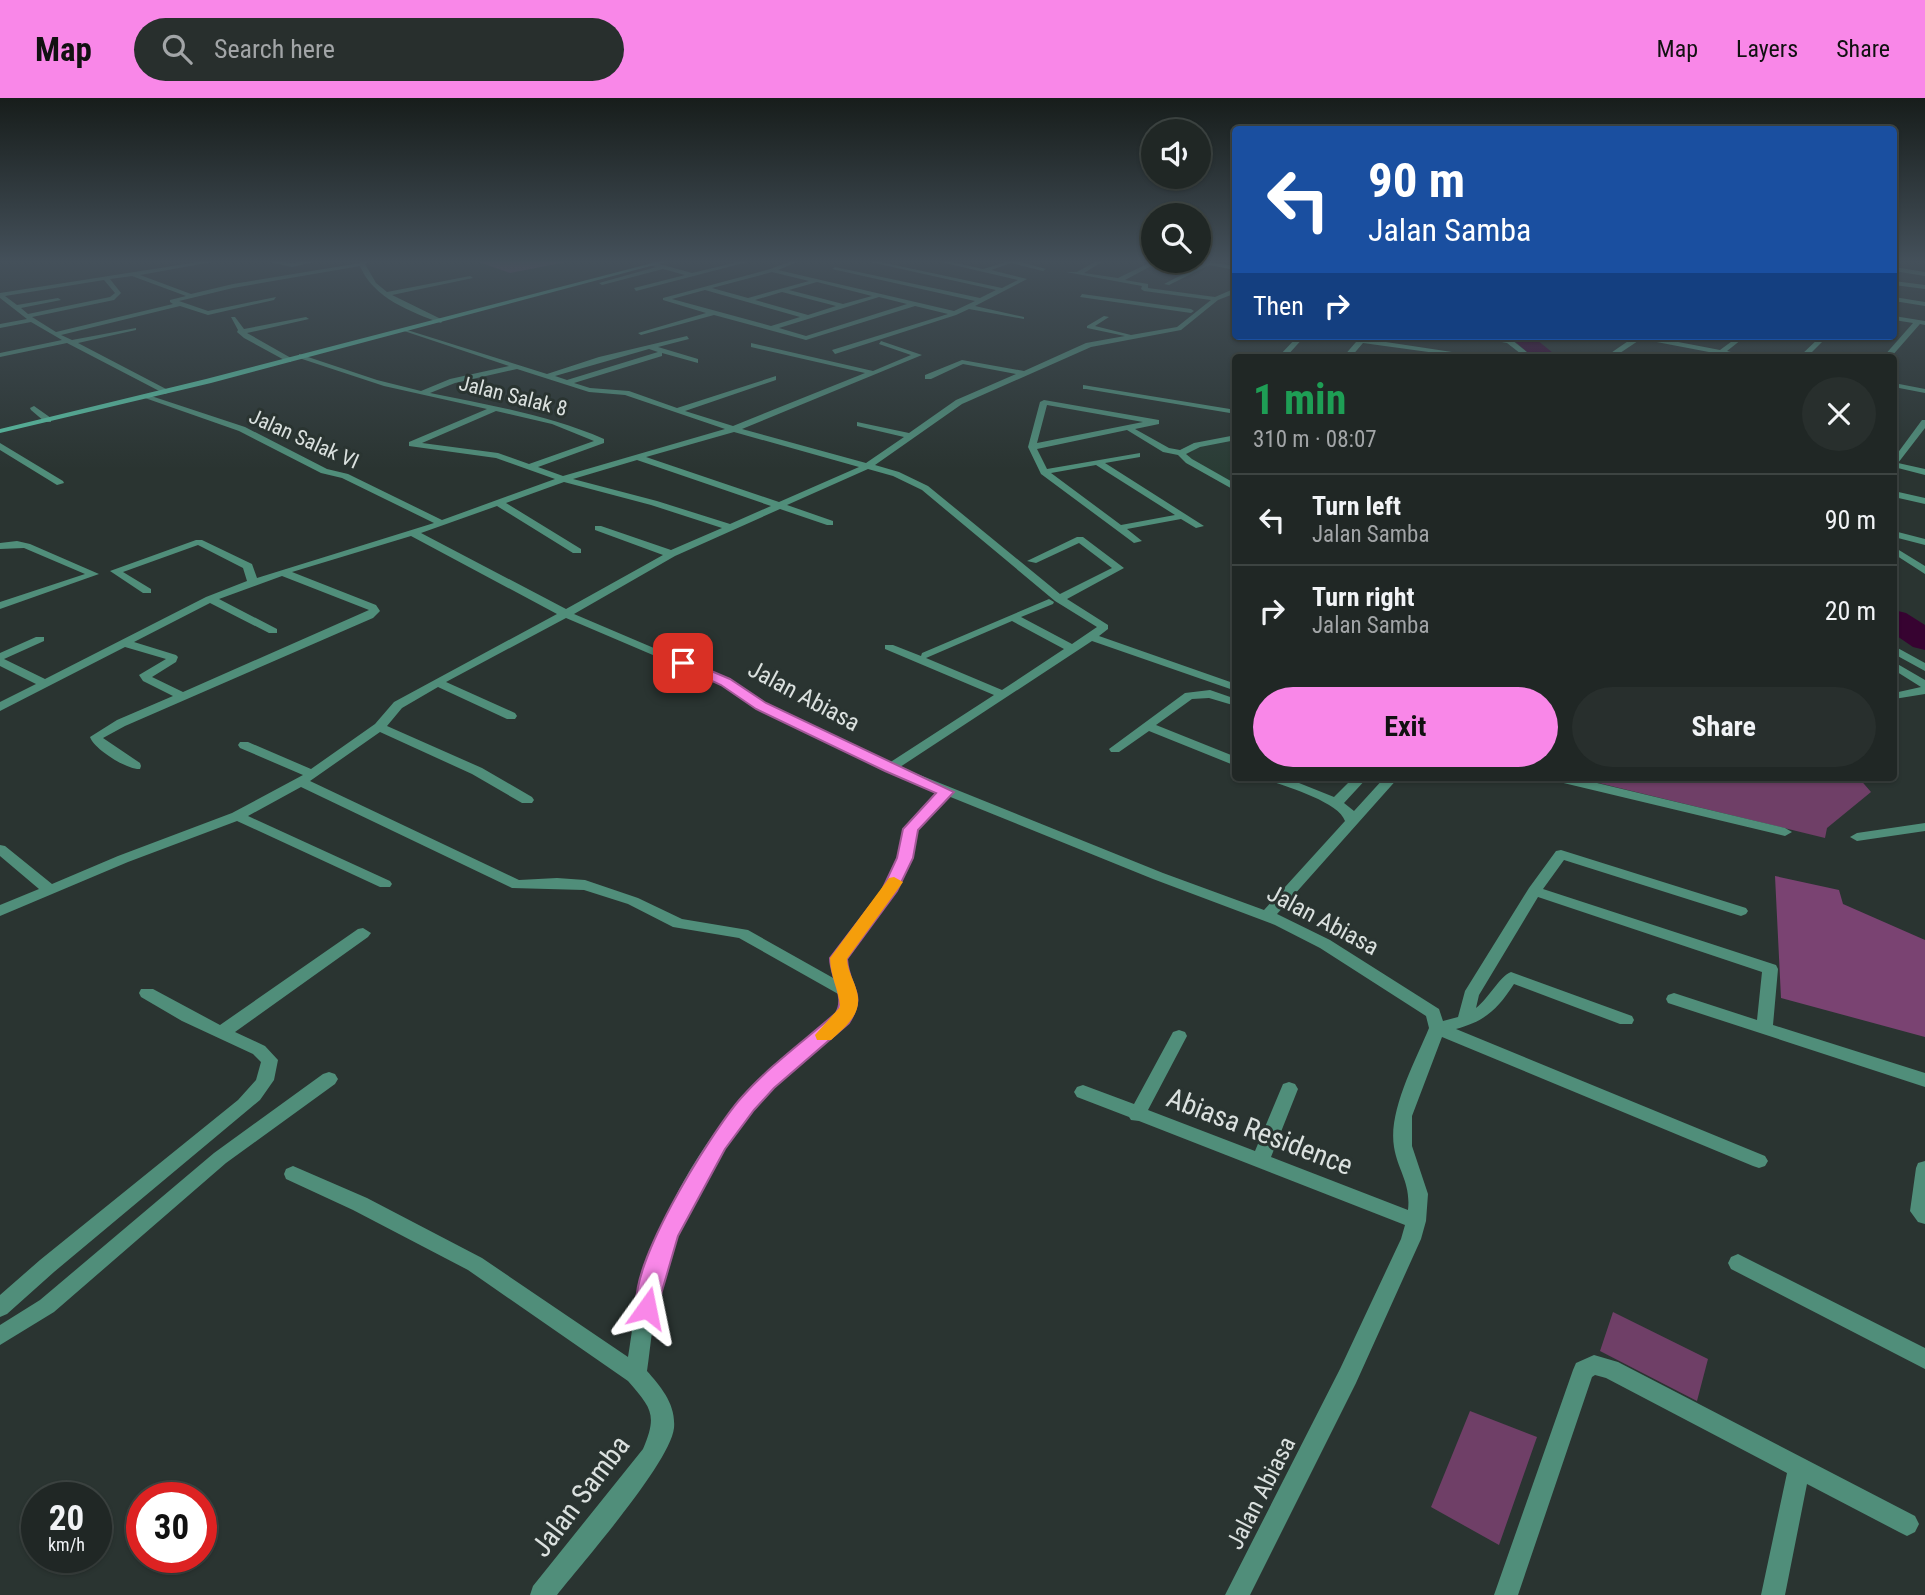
<!DOCTYPE html>
<html lang="en">
<head>
<meta charset="utf-8">
<style>
  body { margin:0; font-family:"Roboto Condensed",sans-serif; background:#282f2d; color:#f1f3f6; height:100vh; display:flex; flex-direction:column; font-size:26px; white-space:nowrap }
  * { box-sizing:border-box; margin:0 }
  p { font-size:23px; color:#a2a5a7 }
  .icon { flex:none; width:38px; height:38px; fill:none; stroke:currentColor; stroke-width:2; stroke-linecap:round; stroke-linejoin:round }
  .map { position:relative; flex:1; overflow:hidden }
  .details { position:absolute; left:1232px; top:256px; width:665px; height:427px; display:flex; flex-direction:column; background:#202725; border-radius:7px; box-shadow:0 2px 5px #0004,0 0 0 2px #3d4442 }
  .details>* { flex:none }
  .guide { position:absolute; left:1232px; top:28px; width:665px; height:214px; border-radius:7px; box-shadow:0 2px 5px #0004,0 0 0 2px #3d4442; background:#1a4fa0; color:#fff; overflow:hidden }
  .controls { position:absolute; left:1141px; top:21px; display:grid; gap:14px }
  .controls a { display:grid; place-items:center; width:70px; height:70px; border-radius:50%; background:#202725; box-shadow:0 2px 5px #0004,0 0 0 2px #3d4442; font-size:35px }
  .speed { position:absolute; left:21px; top:1384px; display:flex; gap:14px; font-size:35px; font-weight:700; text-align:center }
  .speed>* { display:grid; place-content:center; width:91px; height:91px; border-radius:50%; background:#202725; box-shadow:0 2px 5px #0004,0 0 0 2px #3d4442; line-height:1 }
  .speed small { font-size:18px; font-weight:400 }
  .speed .limit { border:10px solid #d22; background:#fff; color:#111 }
  .pin { position:absolute; display:grid; place-items:center; width:60px; height:60px; color:#fff; margin:-30px; border-radius:14px; box-shadow:0 4px 10px #0006 }
  .me { position:absolute; width:77px; margin:-38px; rotate:12deg; stroke-linejoin:round; filter:drop-shadow(0 0 5px #0008) }
  .turn { display:flex; align-items:center; gap:24px; height:147px; padding:0 21px; font-size:32px }
  .turn .icon { width:91px; height:91px; stroke-width:2.5 }
  .turn b { display:block; font-size:49px; line-height:60px }
  .then { display:flex; align-items:center; height:66px; padding:0 21px; background:#0003; gap:14px; font-size:26px }
  .round { display:grid; place-items:center; flex:none; width:74px; height:74px; border-radius:37px; background:#282f2d }
  .head { display:flex; align-items:center; justify-content:space-between; height:119px; padding:0 21px }
  h1 { font-size:42px; font-weight:700; line-height:52px; color:#1e9e55 }
  .action { display:flex; gap:14px; margin-top:auto; padding:14px 21px }
  .action a { flex:1; height:80px; border-radius:42px; background:#f987e8; color:#111; font-size:28px; font-weight:700; line-height:80px; text-align:center }
  .action a+a { background:#282f2d; color:#f1f3f6 }
  ul { padding:0; list-style:none }
  li { display:flex; align-items:center; gap:21px; height:91px; padding:0 21px; border-top:2px solid #3d4442 }
  li div { flex:1 }
  li b { display:block; font-size:26px }
  li em { font-style:normal }
  header { display:flex; align-items:center; gap:42px; box-sizing:border-box; height:98px; padding:0 35px; background:#f987e8; color:#111 }
  header strong { font-size:33px }
  nav { display:flex; gap:38px; margin-inline-start:auto; font-size:24px }
  .search { width:490px; height:63px; background:#282f2d; display:flex; align-items:center; gap:18px; box-sizing:border-box; padding:0 24px; border-radius:38px; color:#a2a5a7; font-size:26px }
  .map>svg:first-child { display:block }
</style>
</head>
<body>
<header>
<strong>Map</strong>
<div class="search"><svg class="icon" aria-label="search" viewBox="0 0 24 24"><circle cx="10" cy="10" r="6"/><path d="M15 15l6 6"/></svg>Search here</div>
<nav><a>Map</a><a>Layers</a><a>Share</a></nav>
</header>
<div class="map">
<svg width="1925" height="1497" viewBox="0 0 1925 1497">
  <rect width="100%" height="100%" fill="#2a3431"/>
  <!-- built -->
  <path fill="#2a3c35" d="M 1235,341 L 1235,393 L 1185,363 L 1196,348 Z"/>
  <!-- green -->
  <path fill="#6f3f67" d="M 1574,679 L 1858,679 L 1871,694 L 1827,730 L 1825,740 Z
    M 1613,1214 L 1708,1261 L 1697,1303 L 1600,1253 Z
    M 1470,1313 L 1537,1339 L 1499,1447 L 1431,1409 Z"/>
  <!-- forest -->
  <path fill="#7a4372" d="M 473,162 L 560,162 L 566,164 L 510,175 Z
    M 1775,778 L 1839,792 L 1843,806 L 1925,842 L 1925,939 L 1781,900 Z"/>
  <g fill="none" stroke-linecap="round" stroke-linejoin="round">
    <!-- river -->
    <path fill="#370331" fill-rule="evenodd" d="M 1509,238 L 1532,238 L 1558,259 L 1533,259 Z
      M 1894,512 L 1906,515 L 1925,527 L 1925,552 L 1913,549 L 1894,536 Z"/>
    <!-- street -->
    <path fill="#508e7a" fill-rule="evenodd" d="M 211,162 L 223,162 L 140,177 L 191,196 L 233,186 L 360,165 L 370,162 L 365,166 L 376,185 L 387,194 L 470,178 L 473,180 L 392,197 L 443,222 L 441,225 C 411,214 373,200 360,168 L 233,190 L 179,203 L 208,213 L 276,199 L 274,202 L 208,217 L 180,208 L 61,237 L 72,242 L 136,230 L 136,232 L 78,245 L 168,292 L 169,294 L 165,296 L 67,245 L 0,259 L 0,255 L 62,242 L 31,224 L 0,230 L 0,226 L 27,221 L 0,200 L 0,195 ZM 132,178 L 186,198 L 170,202 L 170,204 L 173,206 L 56,234 L 32,219 L 114,202 L 121,195 L 110,181 ZM 104,182 L 115,195 L 110,199 L 28,216 L 21,210 L 61,202 L 58,200 L 17,207 L 5,198 Z
      M 260,162 L 292,165 L 322,162 L 292,169 Z
      M 746,162 L 755,162 L 636,193 L 634,190 L 685,177 L 663,171 L 602,187 L 599,185 L 656,169 L 650,167 L 652,164 L 692,175 Z
      M 794,162 L 802,162 L 778,172 L 954,213 L 975,203 L 832,171 L 835,169 L 980,200 L 996,192 L 861,162 L 871,162 L 1002,190 L 1018,182 L 932,162 L 942,162 L 983,171 L 1013,162 L 1046,171 L 1043,173 L 1011,165 L 991,172 L 1027,181 L 975,208 L 1024,219 L 1024,221 L 969,211 L 956,217 L 835,256 L 832,252 L 948,216 L 915,208 L 806,242 L 714,217 L 641,237 L 638,235 L 706,215 L 663,202 L 663,200 L 770,171 ZM 772,174 L 809,183 L 748,200 L 712,190 ZM 817,184 L 872,198 L 843,206 L 789,192 ZM 705,192 L 800,219 L 771,228 L 672,201 ZM 782,194 L 836,208 L 808,217 L 755,202 ZM 879,199 L 907,206 L 806,238 L 779,230 Z
      M 1098,162 L 1105,162 L 1084,175 L 1118,180 L 1151,164 L 1153,167 L 1125,182 L 1148,186 L 1148,190 L 1215,199 L 1236,190 L 1236,195 L 1218,202 L 1181,232 L 1091,249 L 962,306 L 875,367 L 899,374 L 928,388 L 1060,496 L 1112,470 L 1079,445 L 1036,465 L 1027,463 L 1077,439 L 1083,439 L 1124,470 L 1067,501 L 1108,527 L 1108,531 L 1099,538 L 1236,586 L 1236,593 L 1092,543 L 900,669 L 1163,775 L 1264,812 L 1345,723 C 1339,704 1287,689 1268,682 L 1266,679 L 1284,679 L 1334,699 L 1354,679 L 1368,679 L 1344,705 L 1354,713 L 1385,679 L 1399,679 L 1277,816 L 1330,842 L 1439,911 L 1443,923 L 1458,919 L 1465,893 L 1529,790 L 1556,753 L 1561,752 L 1746,810 L 1748,813 L 1746,816 L 1741,818 L 1564,762 L 1543,791 L 1776,867 L 1778,871 L 1773,927 L 1925,975 L 1925,989 L 1668,905 L 1666,901 L 1668,897 L 1674,895 L 1757,922 L 1762,874 L 1538,799 L 1479,897 L 1476,910 C 1488,901 1500,878 1511,874 L 1632,918 L 1634,922 L 1632,926 L 1620,926 L 1514,886 C 1497,912 1485,923 1456,931 L 1765,1058 L 1768,1063 L 1765,1068 L 1759,1070 L 1753,1068 L 1442,939 L 1412,1018 L 1412,1048 L 1428,1096 L 1426,1123 L 1421,1141 L 1356,1285 L 1250,1497 L 1225,1497 L 1340,1271 L 1401,1141 L 1405,1127 L 1139,1023 L 1131,1022 L 1129,1019 L 1077,999 L 1074,994 L 1077,989 L 1083,987 L 1134,1006 L 1173,934 L 1179,932 L 1185,934 L 1187,938 L 1148,1012 L 1255,1053 L 1283,986 L 1289,984 L 1295,986 L 1298,991 L 1271,1059 L 1408,1112 C 1411,1085 1398,1073 1394,1049 C 1388,1013 1415,964 1429,930 L 1426,918 L 1320,850 L 1275,827 L 1153,781 L 948,698 L 918,732 L 911,760 L 896,793 L 847,862 C 850,885 862,901 849,924 C 823,946 796,967 772,991 C 719,1044 679,1116 661,1189 C 653,1216 651,1245 647,1273 C 661,1289 676,1306 674,1330 C 670,1365 583,1464 557,1497 L 530,1497 L 533,1488 L 643,1351 C 658,1316 651,1310 628,1283 L 468,1172 L 353,1112 L 286,1081 L 284,1076 L 286,1071 L 293,1068 L 300,1071 L 367,1100 L 482,1160 L 628,1259 C 632,1236 634,1212 640,1190 C 660,1114 704,1038 759,982 C 783,958 811,938 837,916 L 840,897 L 739,840 L 673,829 L 628,806 L 584,792 L 512,790 L 301,689 L 248,718 L 390,783 L 392,786 L 390,789 L 380,789 L 237,723 L 128,764 L 0,818 L 0,807 L 39,791 L 0,758 L 0,747 L 5,748 L 52,786 L 118,758 L 232,715 L 303,677 L 240,650 L 238,647 L 240,644 L 248,644 L 311,671 L 375,626 L 394,604 L 557,516 L 411,438 L 292,474 L 376,507 L 380,513 L 373,520 L 125,628 L 103,640 L 140,665 L 141,668 L 140,671 C 127,672 94,651 90,639 L 117,622 L 173,598 L 143,583 L 139,577 L 166,561 L 125,549 L 0,613 L 0,604 L 36,586 L 0,568 L 0,555 L 36,539 L 44,539 L 44,543 L 4,561 L 45,581 L 206,499 L 247,483 L 243,470 L 198,447 L 123,474 L 151,491 L 151,495 L 143,495 L 110,473 L 196,442 L 202,442 L 252,466 L 257,480 L 434,425 L 342,380 L 321,375 L 239,333 L 145,300 L 145,296 L 245,329 L 327,371 L 348,376 L 442,422 L 555,381 L 496,360 L 409,348 L 409,344 L 487,311 L 384,288 L 299,260 L 299,256 L 377,282 L 421,293 L 450,281 L 509,268 L 404,233 L 404,231 L 547,276 L 599,259 L 687,238 L 689,241 L 658,249 L 698,261 L 698,265 L 662,255 L 662,258 L 574,285 L 590,290 L 629,293 L 677,310 L 776,278 L 776,282 L 685,313 L 733,328 L 865,275 L 751,249 L 751,245 L 873,273 L 911,257 L 879,246 L 881,243 L 922,257 L 742,331 L 866,365 L 904,339 L 857,328 L 857,324 L 909,335 L 956,302 L 1016,276 L 963,266 L 931,281 L 925,281 L 925,277 L 962,262 L 1024,273 L 1086,245 L 1125,238 L 1087,230 L 1087,228 L 1104,218 L 1109,219 L 1095,228 L 1131,237 L 1177,229 L 1211,202 L 1144,193 L 1141,191 L 1142,188 L 1066,174 L 1077,174 ZM 649,251 L 658,254 L 567,282 L 555,278 ZM 517,271 L 589,294 L 625,297 L 725,331 L 563,378 L 538,369 L 604,345 L 604,341 C 549,317 489,307 430,295 L 455,285 ZM 496,313 L 552,326 L 594,343 L 529,366 L 498,355 L 422,345 ZM 734,334 L 859,369 L 779,404 L 646,359 ZM 637,362 L 771,408 L 730,426 L 657,403 L 573,381 ZM 868,371 L 893,378 L 922,392 L 1055,503 L 1097,529 L 1072,546 L 1021,519 L 1053,506 L 1054,504 L 1049,501 L 922,555 L 921,558 L 893,547 L 885,547 L 885,551 L 994,597 L 889,665 L 765,605 L 729,582 L 574,516 L 675,458 L 780,411 L 827,427 L 833,427 L 833,423 L 787,407 ZM 564,384 L 651,407 L 722,430 L 671,452 L 601,428 L 595,428 L 595,432 L 663,457 L 566,511 L 421,435 L 497,408 L 573,455 L 581,455 L 581,451 L 506,405 ZM 282,478 L 369,512 L 183,594 L 152,579 L 176,564 L 178,559 L 176,557 L 134,544 L 210,505 L 269,535 L 277,535 L 277,531 L 219,501 ZM 566,520 L 721,586 L 757,611 L 885,673 L 938,694 L 904,731 L 897,760 L 882,792 L 831,861 L 835,881 L 748,832 L 682,821 L 638,800 L 585,782 L 557,780 L 519,782 L 310,683 L 380,634 L 472,676 L 522,705 L 532,705 L 534,702 L 532,699 L 482,670 L 387,628 L 402,610 L 438,589 L 507,621 L 515,621 L 517,618 L 515,615 L 446,584 ZM 1012,523 L 1064,551 L 1002,592 L 926,560 Z
      M 1916,162 L 1925,162 L 1925,165 L 1917,163 Z
      M 1200,163 L 1236,168 L 1236,172 L 1209,167 L 1169,187 L 1164,186 L 1203,166 Z
      M 1894,169 L 1925,174 L 1925,178 L 1894,173 Z
      M 1894,183 L 1925,187 L 1925,191 L 1894,187 Z
      M 1082,196 L 1191,211 L 1194,213 L 1191,215 L 1080,199 Z
      M 1894,199 L 1925,204 L 1925,208 L 1894,203 Z
      M 1894,218 L 1925,223 L 1925,227 L 1920,226 L 1891,259 L 1883,259 L 1913,225 L 1894,222 Z
      M 231,219 L 235,219 L 244,231 L 306,219 L 309,221 L 247,235 L 291,260 L 291,264 L 288,264 L 244,240 L 237,234 L 238,232 Z
      M 1233,221 L 1236,222 L 1236,226 L 1230,223 Z
      M 1298,238 L 1305,238 L 1286,259 L 1278,259 Z
      M 1325,238 L 1359,240 L 1367,238 L 1366,241 L 1485,259 L 1465,259 L 1363,245 L 1351,259 L 1343,259 L 1356,244 Z
      M 1470,238 L 1507,238 L 1533,259 L 1525,259 L 1507,245 Z
      M 1633,238 L 1647,238 L 1720,252 L 1739,238 L 1746,238 L 1727,253 L 1750,259 L 1735,259 L 1641,241 L 1614,259 L 1605,259 L 1634,239 Z
      M 1821,238 L 1828,238 L 1807,259 L 1799,259 Z
      M 1894,285 L 1925,291 L 1925,295 L 1894,289 Z
      M 1083,287 L 1236,312 L 1236,316 L 1086,291 L 1083,291 Z
      M 1044,302 L 1159,322 L 1159,326 L 1135,331 L 1169,350 L 1180,352 L 1194,345 L 1236,337 L 1236,342 L 1200,349 L 1186,356 L 1192,361 L 1236,386 L 1236,393 L 1186,365 L 1178,357 L 1163,354 L 1127,332 L 1037,351 L 1047,371 L 1140,355 L 1140,359 L 1105,365 L 1204,428 L 1196,430 L 1181,421 L 1127,431 L 1142,443 L 1134,445 L 1041,376 L 1028,349 L 1040,304 ZM 1047,307 L 1143,324 L 1037,345 ZM 1096,367 L 1175,417 L 1121,427 L 1051,375 Z
      M 34,308 L 51,320 L 51,324 L 45,324 L 31,312 L 30,310 Z
      M 1922,322 L 1925,322 L 1925,330 L 1898,365 L 1925,371 L 1925,377 L 1894,369 L 1894,360 Z
      M 0,345 L 63,383 L 64,385 L 57,387 L 0,352 Z
      M 1894,393 L 1925,400 L 1925,406 L 1894,399 Z
      M 1894,433 L 1925,441 L 1925,447 L 1894,439 Z
      M 17,443 L 30,446 L 99,476 L 0,511 L 0,504 L 85,476 L 24,450 L 0,451 L 0,445 Z
      M 1894,449 L 1925,468 L 1925,476 L 1894,456 Z
      M 1894,548 L 1925,565 L 1925,573 L 1894,556 Z
      M 1894,564 L 1925,582 L 1925,596 L 1894,601 L 1894,595 L 1921,589 L 1894,572 Z
      M 1210,592 L 1236,601 L 1236,608 L 1209,600 L 1192,601 L 1156,627 L 1236,659 L 1236,668 L 1149,633 L 1119,654 L 1111,654 L 1109,651 L 1185,595 Z
      M 1549,679 L 1572,679 L 1785,730 L 1792,734 L 1785,738 L 1551,682 Z
      M 1925,725 L 1925,733 L 1857,743 L 1850,739 L 1857,735 Z
      M 363,830 L 371,835 L 368,839 L 235,934 L 265,948 L 278,962 L 274,982 L 260,1002 L 54,1174 L 7,1216 L 0,1219 L 0,1197 L 40,1162 L 238,1002 L 256,982 L 261,964 L 253,956 L 182,923 L 141,899 L 139,895 L 141,891 L 153,891 L 220,927 L 358,831 Z
      M 329,974 L 335,976 L 338,981 L 335,986 L 226,1065 L 54,1214 L 0,1247 L 0,1227 L 40,1202 L 214,1055 L 323,976 Z
      M 1925,1063 L 1925,1126 L 1918,1124 L 1910,1113 L 1916,1070 L 1918,1065 Z
      M 1738,1156 L 1925,1250 L 1925,1271 L 1731,1171 L 1728,1165 L 1731,1159 Z
      M 1594,1257 L 1618,1264 L 1915,1418 L 1919,1426 L 1915,1434 L 1907,1438 L 1899,1434 L 1807,1386 L 1785,1497 L 1761,1497 L 1787,1375 L 1606,1280 L 1595,1277 L 1592,1279 L 1518,1497 L 1494,1497 L 1573,1272 L 1576,1265 Z"/>
    <!-- secondary -->
    <path fill="#59c2a3" fill-rule="evenodd" d="M 664,162 L 673,162 L 211,285 L 0,335 L 0,331 L 206,281 Z"/>
  </g>
  <!-- sky -->
  <linearGradient id="sky" x2="0" y2="1"><stop stop-color="#171d1b"/><stop offset="0.44" stop-color="#44505a"/><stop offset="1" stop-color="#44505a" stop-opacity="0"/></linearGradient>
  <rect width="1925" height="371" fill="url(#sky)"/>
  <!-- route -->
  <path fill="#f987e8" stroke="#a25897" stroke-width="2" d="M 683,561 L 730,581 L 766,605 L 954,694 L 918,732 L 913,760 L 897,793 L 847,861 C 849,891 868,894 849,925 L 774,990 L 754,1012 L 725,1051 L 678,1138 L 655,1217 L 647,1221 L 639,1217 C 620,1178 712,1033 741,1000 C 769,968 804,943 836,915 C 846,899 830,879 830,860 L 882,792 L 897,760 L 903,731 L 936,695 L 885,673 L 756,611 L 721,587 L 678,567 L 678,562 Z"/>
  <!-- slow -->
  <path fill="#f59e0b" d="M 894,779 L 903,784 L 847,861 C 848,874 854,882 857,894 C 863,916 845,929 831,942 L 817,942 L 815,937 L 840,909 C 839,892 830,878 830,860 L 889,780 Z"/>
  <g text-anchor="middle" stroke-width="6" stroke-linejoin="round" paint-order="stroke">
    <!-- far-street labels -->
    <g font-size="21" fill="#dbe1df" stroke="#2a3431">
      <text transform="translate(513 298) rotate(14)" y="7">Jalan Salak 8</text>
      <text transform="translate(304 341) rotate(24)" y="7">Jalan Salak VI</text>
    </g>
    <!-- street labels -->
    <g font-size="24" fill="#dbe1df" stroke="#2a3431">
      <text transform="translate(804 598) rotate(28)" y="8">Jalan Abiasa</text>
      <text transform="translate(1323 822) rotate(28)" y="8">Jalan Abiasa</text>
      <text transform="translate(1261 1395) rotate(-63)" y="8">Jalan Abiasa</text>
    </g>
    <!-- near-street labels -->
    <g font-size="28" fill="#dbe1df" stroke="#2a3431">
      <text transform="translate(1260 1033) rotate(21)" y="10">Abiasa Residence</text>
      <text transform="translate(580 1398) rotate(-53)" y="10">Jalan Samba</text>
    </g>
  </g>
</svg>
<div class="controls">
<a><svg class="icon" aria-label="sound" viewBox="0 0 24 24"><path d="M4 9h4l5-4v14l-5-4H4zM17 9q2 3 0 6"/></svg></a>
<a><svg class="icon" aria-label="search" viewBox="0 0 24 24"><circle cx="10" cy="10" r="6"/><path d="M15 15l6 6"/></svg></a>
</div>
<div class="speed"><div>20<small>km/h</small></div><div class="limit">30</div></div>
<div class="pin" style="left:683px;top:565px;background:#d93025"><svg class="icon" aria-label="arrive" viewBox="0 0 24 24"><path d="M6 21V4h12l-3 4 3 4H6"/></svg></div>
<svg class="me" style="left:647px;top:1210px" viewBox="-20 -20 40 40"><path d="M0-17L14 15 0 8-14 15z" fill="#f987e8" stroke="#fff" stroke-width="4"/></svg>
<div class="guide">
<div class="turn"><svg class="icon" aria-label="left" viewBox="0 0 24 24"><path d="M17 20v-9H6M10 6l-5 5 5 5"/></svg><div><b>90 m</b>Jalan Samba</div></div>
<div class="then">Then<svg class="icon" aria-label="right" viewBox="0 0 24 24"><path d="M7 20v-9h11M14 6l5 5-5 5"/></svg></div>
</div>
<section class="details">
<div class="head"><div><h1>1 min</h1><p>310 m · 08:07</p></div><a class="round"><svg class="icon" aria-label="close" viewBox="0 0 24 24"><path d="M6 6l12 12M18 6L6 18"/></svg></a></div>
<ul>
<li><svg class="icon" aria-label="left" viewBox="0 0 24 24"><path d="M17 20v-9H6M10 6l-5 5 5 5"/></svg><div><b>Turn left</b><p>Jalan Samba</p></div><em>90 m</em></li>
<li><svg class="icon" aria-label="right" viewBox="0 0 24 24"><path d="M7 20v-9h11M14 6l5 5-5 5"/></svg><div><b>Turn right</b><p>Jalan Samba</p></div><em>20 m</em></li>
</ul>
<div class="action"><a>Exit</a><a>Share</a></div>
</section>
</div>
</body>
</html>
